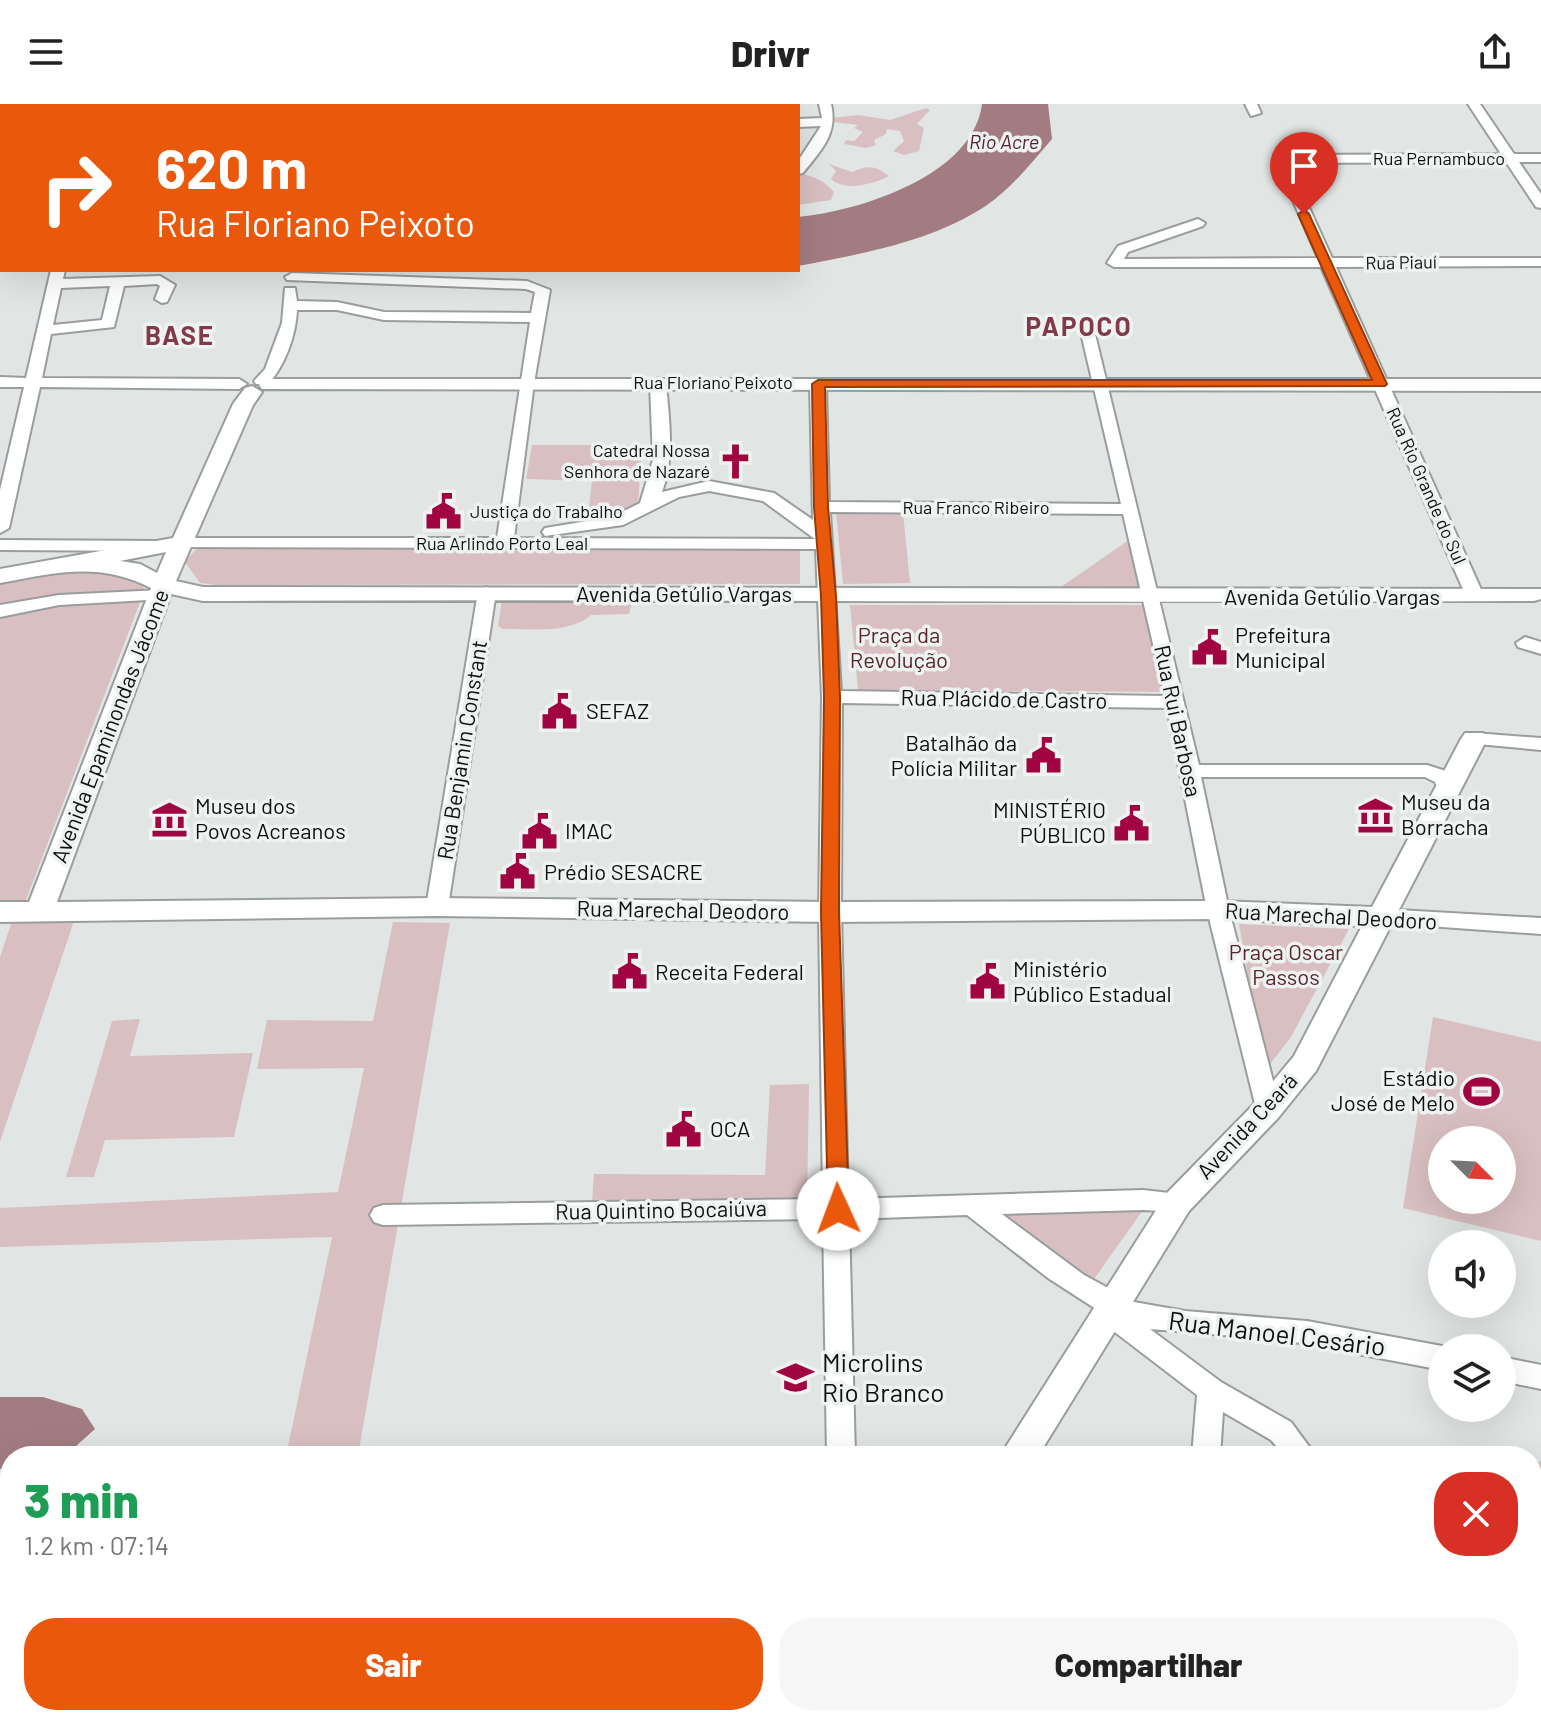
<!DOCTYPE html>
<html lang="pt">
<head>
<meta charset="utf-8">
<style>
  body { margin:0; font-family:Barlow,sans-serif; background:#f6f6f6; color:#222; height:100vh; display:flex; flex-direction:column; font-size:30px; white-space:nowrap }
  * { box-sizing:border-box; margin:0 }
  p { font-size:26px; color:#767676 }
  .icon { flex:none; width:44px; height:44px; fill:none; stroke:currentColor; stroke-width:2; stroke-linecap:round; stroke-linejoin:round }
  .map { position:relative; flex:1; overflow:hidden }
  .drawer { position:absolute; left:0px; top:1342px; width:1542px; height:280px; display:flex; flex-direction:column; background:#fff; border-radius:32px 32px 0 0; box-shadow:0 8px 32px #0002 }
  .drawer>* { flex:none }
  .banner { position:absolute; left:0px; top:0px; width:800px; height:168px; box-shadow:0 8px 32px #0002; background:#ea580c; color:#fff; overflow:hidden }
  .needle { width:52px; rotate:114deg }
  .buttons { position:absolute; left:1428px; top:1022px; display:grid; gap:16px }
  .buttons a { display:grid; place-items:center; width:88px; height:88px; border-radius:50%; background:#fff; box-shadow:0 8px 32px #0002; font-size:40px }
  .pin { position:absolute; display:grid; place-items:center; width:68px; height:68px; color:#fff; margin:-82px -34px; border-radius:50% 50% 50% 0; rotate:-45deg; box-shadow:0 0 8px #0007 }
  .pin .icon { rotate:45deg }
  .me { position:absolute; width:88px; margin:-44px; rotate:358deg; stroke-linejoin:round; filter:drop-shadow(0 0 6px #0008) }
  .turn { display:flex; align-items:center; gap:28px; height:168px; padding:0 24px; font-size:36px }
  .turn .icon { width:104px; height:104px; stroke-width:2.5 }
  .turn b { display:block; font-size:56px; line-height:68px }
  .round { display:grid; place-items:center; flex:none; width:84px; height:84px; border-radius:32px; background:#f6f6f6 }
  .overview { display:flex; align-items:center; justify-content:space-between; height:136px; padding:0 24px }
  h1 { font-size:48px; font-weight:800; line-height:60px; color:#1e9e55 }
  .action { display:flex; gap:16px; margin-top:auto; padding:16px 24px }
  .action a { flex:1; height:92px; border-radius:32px; background:#ea580c; color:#fff; font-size:32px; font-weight:800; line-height:92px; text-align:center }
  .action a+a { background:#f6f6f6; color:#222 }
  header { display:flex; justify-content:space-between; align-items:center; height:104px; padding:0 24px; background:#fff; font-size:36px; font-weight:800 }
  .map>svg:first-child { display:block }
</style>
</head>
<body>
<header><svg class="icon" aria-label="menu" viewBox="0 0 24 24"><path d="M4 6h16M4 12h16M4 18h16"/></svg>Drivr<svg class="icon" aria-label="share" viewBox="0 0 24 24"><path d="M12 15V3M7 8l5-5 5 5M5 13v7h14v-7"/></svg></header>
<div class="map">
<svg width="1541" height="1622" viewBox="0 0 1541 1622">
  <rect width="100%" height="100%" fill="#e1e6e4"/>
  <!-- green -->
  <path fill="#d9bfc2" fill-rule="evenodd" d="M 926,4 L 930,6 L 917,20 L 924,24 L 919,47 L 904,51 L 893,47 L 904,37 L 900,27 L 887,25 L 886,30 L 874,36 L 876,41 L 866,44 L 844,40 L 846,36 L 854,37 L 863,28 L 854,24 L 858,21 L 833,18 L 832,14 L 858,11 L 890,16 Z
    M 829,60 L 852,68 C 868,61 875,61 889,72 C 874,80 845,88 831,75 L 836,67 Z
    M 802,70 C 815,73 825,77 834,88 L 831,96 L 798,101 L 798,71 Z
    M 532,341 L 642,341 L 638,402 L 581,421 L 588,410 L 592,377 L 526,375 Z
    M 836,408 L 903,409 L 910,479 L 843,480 Z
    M 1136,431 L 1146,488 L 1048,492 Z
    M 239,442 L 800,442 L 800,480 L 216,481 L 200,479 L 185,458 L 197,444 Z
    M 102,464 L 143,481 L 144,488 L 24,801 L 0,802 L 0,475 L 36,468 Z
    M 502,496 L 632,497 L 629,510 L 591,511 C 569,530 531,525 503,525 L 498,522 Z
    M 850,501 L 1149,501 L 1168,588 L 858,586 Z
    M 75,813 L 70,829 L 0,1038 L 0,853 L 12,817 Z
    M 393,818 L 450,819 L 358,1352 L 286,1352 L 332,1133 L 0,1143 L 0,1104 L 338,1088 L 364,964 L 257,965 L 267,916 L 373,917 Z
    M 1239,820 L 1349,825 L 1291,933 L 1264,968 Z
    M 1433,913 L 1541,938 L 1541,1137 L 1403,1104 ZM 1442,1036 L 1502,1036 L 1502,1096 L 1442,1096 Z
    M 140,915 L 130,952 L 253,949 L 234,1033 L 105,1036 L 94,1073 L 66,1073 L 112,917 Z
    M 809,980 L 807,1099 L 592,1097 L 594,1070 L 765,1071 L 770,981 Z
    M 1148,1099 L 1092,1178 L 998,1108 Z
    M 1541,1357 L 1541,1576 L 1532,1570 L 1532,1362 Z
    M 210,1612 L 220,1615 L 227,1622 L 136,1622 L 138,1614 Z
    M 861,1612 L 1298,1612 L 1309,1622 L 854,1622 Z"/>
  <!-- water -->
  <path fill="#a37c82" d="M 982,0 L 1048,0 L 1052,35 C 1033,57 1012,84 987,101 C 932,138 861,150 798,162 L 798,113 C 859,107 973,72 982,0 Z
    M 0,1293 L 43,1293 L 82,1305 L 95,1325 L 66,1351 L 10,1352 L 10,1363 L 0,1365 Z"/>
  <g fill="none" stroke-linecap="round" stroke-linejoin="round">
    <!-- canal -->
    <path fill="#a37c82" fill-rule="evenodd" d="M 1187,1612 L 1212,1612 L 1217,1622 L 1191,1622 Z"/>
    <defs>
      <path id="minor" d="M 207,0 L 232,0 L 233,2 L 208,2 Z
        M 244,0 L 256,0 L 256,2 L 244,2 Z
        M 525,0 L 537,0 L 537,2 L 525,2 Z
        M 624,0 L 636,0 L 636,2 L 624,2 Z
        M 722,0 L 734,0 L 734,2 L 722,2 Z
        M 819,0 L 831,0 C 838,31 821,46 803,69 L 798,70 L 798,57 L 821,22 L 798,23 L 798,15 L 822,14 Z
        M 1245,0 L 1257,0 L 1261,9 L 1251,12 Z
        M 1468,0 L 1480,0 L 1514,50 L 1541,50 L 1541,58 L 1519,58 L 1541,90 L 1541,104 L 1536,103 L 1506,58 L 1289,59 L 1332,154 L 1541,154 L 1541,162 L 1336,163 L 1484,492 L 1475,497 L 1466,492 L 1321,163 L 1114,163 L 1107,159 L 1118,142 L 1198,115 L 1205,119 L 1203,122 L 1128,148 L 1124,155 L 1318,154 L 1276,58 L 1288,51 L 1501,50 Z
        M 0,115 L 2,115 L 2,123 L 0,123 Z
        M 51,166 L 65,166 L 63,175 L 160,172 L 175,181 L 167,198 L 162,199 L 155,195 L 160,182 L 157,180 L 124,182 L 114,223 L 51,230 L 42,274 L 239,275 L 247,280 L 239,285 L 40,283 L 9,424 L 0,429 L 0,386 L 24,283 L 0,283 L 0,273 L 26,274 ZM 110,182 L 102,216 L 53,221 L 61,184 Z
        M 292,169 L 527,177 L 550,186 L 534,279 L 514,434 L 815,435 L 763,397 L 709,387 L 679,393 L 623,421 L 545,432 L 542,428 L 545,424 L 612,413 L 640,399 L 653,356 L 650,279 L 658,274 L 666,279 C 669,316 675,353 662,388 L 709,377 L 774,389 L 813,416 L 810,280 L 818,275 L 826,280 L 829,398 L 1121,400 L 1081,229 L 1089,224 L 1094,226 L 1199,661 L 1427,661 L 1452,669 L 1457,687 L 1454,692 L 1440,692 L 1435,678 L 1425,673 L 1201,673 L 1229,806 L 1280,1004 L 1277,1010 L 1268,1013 L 1259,1010 L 1256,1004 L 1207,806 L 1167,604 L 842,599 L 841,808 L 848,1095 L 1143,1086 L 1187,1091 L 1191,1098 L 1187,1105 L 1178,1108 L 1143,1106 L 1002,1110 L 1084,1171 L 1134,1198 L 1185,1207 L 1307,1217 L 1442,1242 L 1446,1244 L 1442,1244 L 1442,1266 L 1284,1236 L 1150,1225 L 1221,1278 L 1291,1318 L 1316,1352 L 1285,1352 L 1271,1336 L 1223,1308 L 1220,1352 L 1192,1352 L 1197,1291 L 1099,1216 L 1096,1205 L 1048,1174 L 967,1111 L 849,1115 L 855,1352 L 827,1352 L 823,1115 L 383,1121 L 374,1118 L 370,1111 L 374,1104 L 383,1101 L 823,1095 L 819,808 L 822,593 L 816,445 L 175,443 L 172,439 L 181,434 L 497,434 L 530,218 L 384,216 L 337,206 L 297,206 C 296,231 285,262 268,280 L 256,280 L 254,277 L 265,265 L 282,219 L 285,184 L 295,184 L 297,197 L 337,198 L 384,208 L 531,209 L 535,188 L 526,185 L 287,176 L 285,173 ZM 830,408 L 1123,410 L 1165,592 L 841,587 Z
        M 0,436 L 158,437 L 167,442 L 158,447 L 0,446 Z
        M 487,483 L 496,488 L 448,803 L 445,808 L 429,808 L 426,803 L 478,488 Z
        M 160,486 L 166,487 L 169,491 L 166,495 L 59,501 L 0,513 L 0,501 L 59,491 Z
        M 1525,533 L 1541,538 L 1541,550 L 1518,543 L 1516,539 Z
        M 1474,629 L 1541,634 L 1541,646 L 1467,639 L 1464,635 L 1467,631 Z
        M 1380,805 L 1541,814 L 1541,830 L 1372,818 L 1369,813 L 1372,808 Z
        M 1502,1253 L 1541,1261 L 1541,1285 L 1502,1277 Z
        M 10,1581 L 10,1611 L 0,1612 L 0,1582 Z
        M 1532,1599 L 1541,1609 L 1541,1622 L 1513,1622 L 1509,1612 L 1532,1612 Z
        M 236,1612 L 297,1612 L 295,1622 L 238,1622 Z
        M 897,1612 L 944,1612 L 948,1622 L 901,1622 Z
        M 968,1612 L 1006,1612 L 1010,1622 L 972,1622 Z"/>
      <path id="major" d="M 269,275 L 1541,275 L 1541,287 L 262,285 L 259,281 L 262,277 Z
        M 252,282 L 262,288 L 253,301 L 176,477 L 203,483 L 1541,485 L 1541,495 L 1534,497 C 1090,500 647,494 203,497 L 171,490 L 57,798 L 437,794 L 830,798 L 1218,797 L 1372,803 L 1461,635 L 1465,629 L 1483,629 L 1487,635 L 1316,967 L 1278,1014 L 1189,1107 L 1038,1352 L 1000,1352 L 1167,1089 L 1256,998 L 1294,952 L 1362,822 L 1218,815 L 830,818 L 437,812 L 0,818 L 0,798 L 29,798 L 151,484 C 99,457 54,469 0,479 L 0,465 L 173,434 L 233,300 L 245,284 ZM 166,448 L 157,469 L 140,460 L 120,457 Z
        M 823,1612 L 865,1612 L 861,1622 L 819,1622 Z"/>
    </defs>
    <!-- minor casing -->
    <use href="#minor" stroke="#999e9c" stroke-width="4"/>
    <!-- major casing -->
    <use href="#major" stroke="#999e9c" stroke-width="4"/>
    <!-- minor -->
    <use href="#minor" fill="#fff" fill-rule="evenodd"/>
    <!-- major -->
    <use href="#major" fill="#fff" fill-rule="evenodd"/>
  </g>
  <!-- route -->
  <path fill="#ea580c" stroke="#983908" stroke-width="2" d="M 1304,106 L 1309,110 L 1387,280 L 1385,282 L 825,283 L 828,403 L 836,492 L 840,593 L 839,808 L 849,1105 L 846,1111 L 838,1113 L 831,1111 L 828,1105 L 821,808 L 824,593 L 821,492 L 814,403 L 812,280 L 818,276 L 1372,276 L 1298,110 Z"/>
  <!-- icons -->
  <defs>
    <symbol id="church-bare" viewBox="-9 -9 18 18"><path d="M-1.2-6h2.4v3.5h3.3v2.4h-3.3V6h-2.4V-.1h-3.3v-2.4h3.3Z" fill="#a10541" stroke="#eef3f1" stroke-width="2.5" paint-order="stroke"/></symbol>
    <symbol id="civic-bare" viewBox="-9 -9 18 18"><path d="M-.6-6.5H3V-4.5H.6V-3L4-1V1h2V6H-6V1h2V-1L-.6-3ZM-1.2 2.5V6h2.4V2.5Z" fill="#a10541" stroke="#eef3f1" stroke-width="2.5" paint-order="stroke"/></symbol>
    <symbol id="museum-bare" viewBox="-9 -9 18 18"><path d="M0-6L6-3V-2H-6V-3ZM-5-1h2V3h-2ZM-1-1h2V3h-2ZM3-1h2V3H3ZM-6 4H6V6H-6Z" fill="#a10541" stroke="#eef3f1" stroke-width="2.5" paint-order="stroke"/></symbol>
    <symbol id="stadium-bare" viewBox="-9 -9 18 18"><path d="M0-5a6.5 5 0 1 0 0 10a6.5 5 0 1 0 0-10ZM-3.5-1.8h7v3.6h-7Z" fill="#a10541" stroke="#eef3f1" stroke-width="2.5" paint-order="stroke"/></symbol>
    <symbol id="university-bare" viewBox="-9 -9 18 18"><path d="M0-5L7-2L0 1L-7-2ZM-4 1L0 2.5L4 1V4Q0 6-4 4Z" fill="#a10541" stroke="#eef3f1" stroke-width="2.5" paint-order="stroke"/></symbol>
  </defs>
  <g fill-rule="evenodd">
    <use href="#church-bare" x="710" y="332" width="51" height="51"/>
    <use href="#civic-bare" x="418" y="382" width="51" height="51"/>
    <use href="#civic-bare" x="1184" y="518" width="51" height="51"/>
    <use href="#civic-bare" x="534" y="582" width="51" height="51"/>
    <use href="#civic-bare" x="1018" y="626" width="51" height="51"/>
    <use href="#museum-bare" x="1350" y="686" width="51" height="51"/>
    <use href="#museum-bare" x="144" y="690" width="51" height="51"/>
    <use href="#civic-bare" x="1106" y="694" width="51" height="51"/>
    <use href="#civic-bare" x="514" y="702" width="51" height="51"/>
    <use href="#civic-bare" x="492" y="742" width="51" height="51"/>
    <use href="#civic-bare" x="604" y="842" width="51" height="51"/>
    <use href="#civic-bare" x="962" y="852" width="51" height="51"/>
    <use href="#stadium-bare" x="1456" y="962" width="51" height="51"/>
    <use href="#civic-bare" x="658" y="1000" width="51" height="51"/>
    <use href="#university-bare" x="770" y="1248" width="51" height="51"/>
  </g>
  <g text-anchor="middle" stroke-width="7" stroke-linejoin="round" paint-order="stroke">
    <!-- far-street labels -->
    <g font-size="18" fill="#0e100f" stroke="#eef3f1">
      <text x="1439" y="61">Rua Pernambuco</text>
      <text transform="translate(1401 159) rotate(-1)" y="6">Rua Piauí</text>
      <text x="713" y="285">Rua Floriano Peixoto</text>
      <text transform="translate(1426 382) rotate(66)" y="6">Rua Rio Grande do Sul</text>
      <text x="976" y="410">Rua Franco Ribeiro</text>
      <text x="502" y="446">Rua Arlindo Porto Leal</text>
    </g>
    <!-- far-poi labels -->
    <g font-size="18" fill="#0e100f" stroke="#eef3f1" text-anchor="end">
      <text x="710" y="353">Catedral Nossa<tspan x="710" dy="21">Senhora de Nazaré</tspan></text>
      <text x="470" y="414" text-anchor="start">Justiça do Trabalho</text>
    </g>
    <!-- far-water labels -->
    <g font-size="20" font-style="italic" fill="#55202c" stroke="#eef3f1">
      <text x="1004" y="45">Rio Acre</text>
    </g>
    <!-- street labels -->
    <g font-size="22" fill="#0e100f" stroke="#eef3f1">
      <text x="684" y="498">Avenida Getúlio Vargas</text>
      <text x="1332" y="501">Avenida Getúlio Vargas</text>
      <text transform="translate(1004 595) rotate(1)" y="8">Rua Plácido de Castro</text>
      <text transform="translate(1178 617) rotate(78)" y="8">Rua Rui Barbosa</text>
      <text transform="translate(110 622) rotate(-69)" y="8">Avenida Epaminondas Jácome</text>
      <text transform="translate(462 646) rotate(-81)" y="8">Rua Benjamin Constant</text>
      <text transform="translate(683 806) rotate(1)" y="8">Rua Marechal Deodoro</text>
      <text transform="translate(1331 812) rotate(3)" y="8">Rua Marechal Deodoro</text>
      <text transform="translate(1247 1022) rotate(-47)" y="8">Avenida Ceará</text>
      <text transform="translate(661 1106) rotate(-1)" y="8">Rua Quintino Bocaiúva</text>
    </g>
    <!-- park labels -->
    <g font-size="22" fill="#59242f" stroke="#eef3f1">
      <text x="899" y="539">Praça da<tspan x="899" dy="25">Revolução</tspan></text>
      <text x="1286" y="856">Praça Oscar<tspan x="1286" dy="25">Passos</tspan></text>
    </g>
    <!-- poi labels -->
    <g font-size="22" fill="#0e100f" stroke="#eef3f1" text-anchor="start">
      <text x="1235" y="539">Prefeitura<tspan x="1235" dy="25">Municipal</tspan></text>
      <text x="586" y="615">SEFAZ</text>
      <text x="1017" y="647" text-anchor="end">Batalhão da<tspan x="1017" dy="25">Polícia Militar</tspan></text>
      <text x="1401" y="706">Museu da<tspan x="1401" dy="25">Borracha</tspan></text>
      <text x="195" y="710">Museu dos<tspan x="195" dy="25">Povos Acreanos</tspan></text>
      <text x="1106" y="714" text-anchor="end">MINISTÉRIO<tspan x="1106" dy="25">PÚBLICO</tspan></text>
      <text x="565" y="735">IMAC</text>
      <text x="544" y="776">Prédio SESACRE</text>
      <text x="1013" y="873">Ministério<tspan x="1013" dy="25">Público Estadual</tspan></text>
      <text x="655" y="876">Receita Federal</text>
      <text x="1455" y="982" text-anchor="end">Estádio<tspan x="1455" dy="25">José de Melo</tspan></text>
      <text x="710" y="1033">OCA</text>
    </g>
    <!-- far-district labels -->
    <g font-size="26" font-weight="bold" letter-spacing="2" fill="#823a49" stroke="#eef3f1">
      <text x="1079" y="232">PAPOCO</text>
      <text x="180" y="241">BASE</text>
    </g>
    <!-- near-street labels -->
    <g font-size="26" fill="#0e100f" stroke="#eef3f1">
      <text transform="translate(1277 1230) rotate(7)" y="9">Rua Manoel Cesário</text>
    </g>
    <!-- near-poi labels -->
    <g font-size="26" fill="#0e100f" stroke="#eef3f1" text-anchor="start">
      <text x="822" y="1268">Microlins<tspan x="822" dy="30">Rio Branco</tspan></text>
    </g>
  </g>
</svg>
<div class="buttons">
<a><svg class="needle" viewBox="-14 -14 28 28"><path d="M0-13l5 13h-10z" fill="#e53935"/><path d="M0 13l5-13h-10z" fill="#767676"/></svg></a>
<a><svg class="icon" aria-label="sound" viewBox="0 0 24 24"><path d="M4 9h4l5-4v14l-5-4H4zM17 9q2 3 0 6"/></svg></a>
<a><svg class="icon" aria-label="layers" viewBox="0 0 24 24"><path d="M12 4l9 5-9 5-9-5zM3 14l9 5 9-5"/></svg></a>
</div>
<div class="pin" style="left:1304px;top:110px;background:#d93025"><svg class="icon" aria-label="arrive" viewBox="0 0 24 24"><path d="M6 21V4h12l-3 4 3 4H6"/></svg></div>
<svg class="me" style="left:838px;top:1105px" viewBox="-20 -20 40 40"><circle r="19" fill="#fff"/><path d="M0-13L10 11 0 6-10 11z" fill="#ea580c"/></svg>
<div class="banner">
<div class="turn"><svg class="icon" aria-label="right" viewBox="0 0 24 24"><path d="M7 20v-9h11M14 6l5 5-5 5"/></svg><div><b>620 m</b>Rua Floriano Peixoto</div></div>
</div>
<section class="drawer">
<div class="overview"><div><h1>3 min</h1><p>1.2 km · 07:14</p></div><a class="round" style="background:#d93025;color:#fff"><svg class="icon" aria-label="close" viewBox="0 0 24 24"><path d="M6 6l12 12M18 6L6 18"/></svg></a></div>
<div class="action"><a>Sair</a><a>Compartilhar</a></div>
</section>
</div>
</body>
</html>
